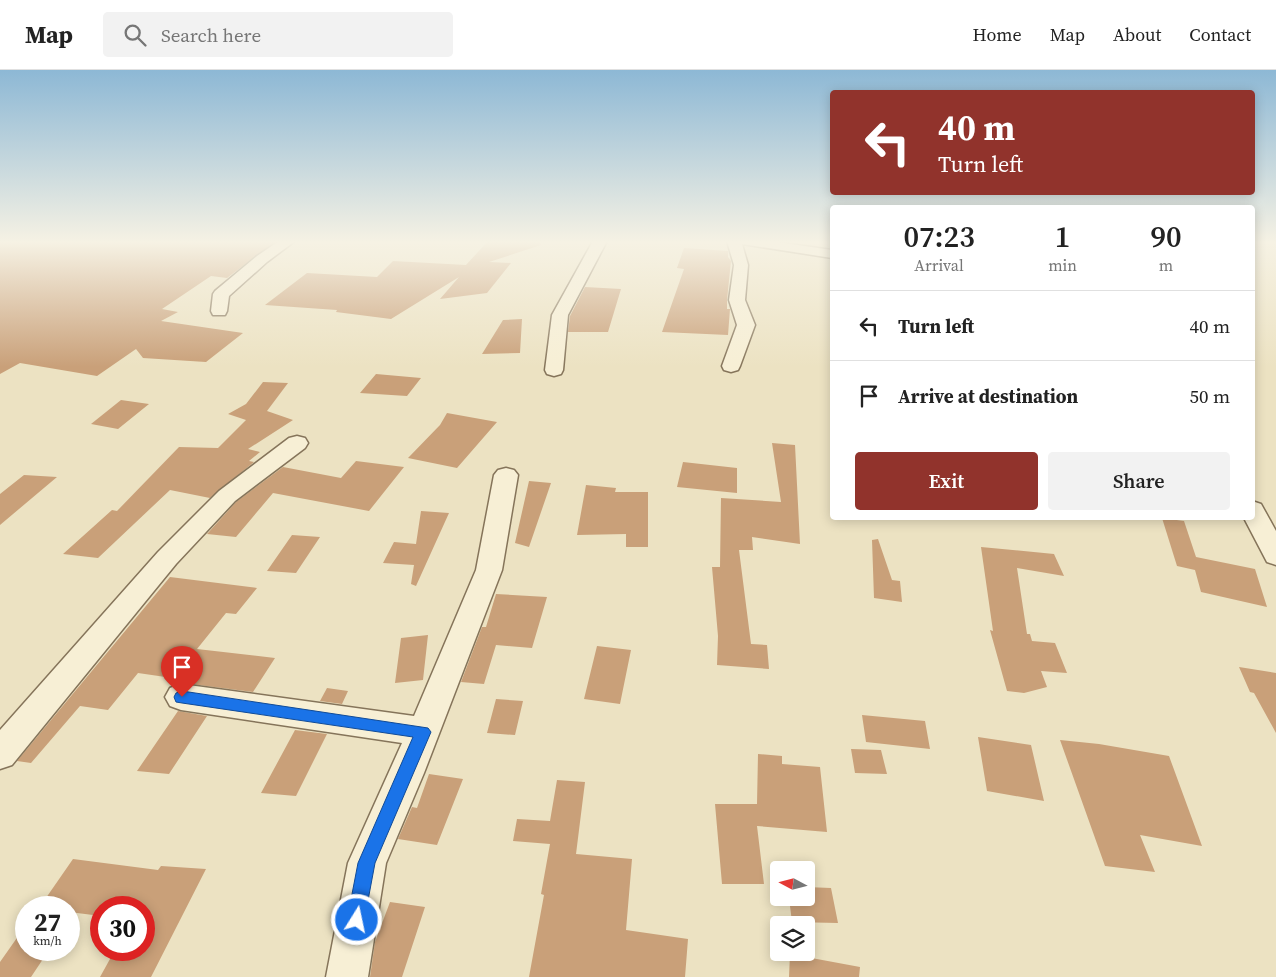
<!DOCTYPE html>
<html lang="en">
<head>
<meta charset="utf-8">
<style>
  body { margin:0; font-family:"Source Serif 4",serif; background:#f2f2f2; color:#222; height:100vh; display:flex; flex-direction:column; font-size:19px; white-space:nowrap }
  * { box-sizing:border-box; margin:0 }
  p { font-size:16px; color:#767676 }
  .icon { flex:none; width:28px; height:28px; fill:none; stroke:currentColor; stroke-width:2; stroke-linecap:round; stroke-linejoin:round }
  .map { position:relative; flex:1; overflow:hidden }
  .side { position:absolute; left:830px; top:135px; width:425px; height:315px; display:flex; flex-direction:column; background:#fff; border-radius:5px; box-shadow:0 2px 12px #0003 }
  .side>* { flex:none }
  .guide { position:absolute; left:830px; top:20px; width:425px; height:105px; border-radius:5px; box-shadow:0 2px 12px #0003; background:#91332c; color:#fff; overflow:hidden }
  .needle { width:32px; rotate:277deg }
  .controls { position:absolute; left:770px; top:791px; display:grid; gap:10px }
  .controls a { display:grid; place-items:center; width:45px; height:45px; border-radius:5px; background:#fff; box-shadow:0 2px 12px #0003; font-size:25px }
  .speed { position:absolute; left:15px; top:826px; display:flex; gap:10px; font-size:25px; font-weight:700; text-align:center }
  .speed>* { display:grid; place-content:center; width:65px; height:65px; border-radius:50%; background:#fff; box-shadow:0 2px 12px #0003; line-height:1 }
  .speed small { font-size:12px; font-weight:400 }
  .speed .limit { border:8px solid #d22; background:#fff; color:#111 }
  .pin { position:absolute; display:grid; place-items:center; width:42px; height:42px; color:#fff; margin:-51px -21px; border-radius:50% 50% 50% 0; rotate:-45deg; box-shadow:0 0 5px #0007 }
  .pin .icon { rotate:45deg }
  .me { position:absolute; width:55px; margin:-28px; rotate:10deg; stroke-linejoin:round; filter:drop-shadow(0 0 4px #0008) }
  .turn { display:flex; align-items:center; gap:18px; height:105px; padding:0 25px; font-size:22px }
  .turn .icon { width:65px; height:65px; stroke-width:2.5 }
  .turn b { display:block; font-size:35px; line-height:42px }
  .eta { display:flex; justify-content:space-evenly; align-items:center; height:85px; text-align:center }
  .eta b { font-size:30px; font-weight:600; line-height:35px }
  .button { display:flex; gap:10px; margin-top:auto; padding:10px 25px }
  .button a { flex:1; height:58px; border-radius:5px; background:#91332c; color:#fff; font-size:20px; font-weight:600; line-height:58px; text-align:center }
  .button a+a { background:#f2f2f2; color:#222 }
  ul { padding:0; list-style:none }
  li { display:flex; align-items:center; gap:15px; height:70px; padding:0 25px; border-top:1px solid #e0e0e0 }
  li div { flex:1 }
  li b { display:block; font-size:19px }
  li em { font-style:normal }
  header { display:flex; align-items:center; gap:30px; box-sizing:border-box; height:70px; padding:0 25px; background:#fff; border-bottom:1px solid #e0e0e0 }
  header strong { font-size:24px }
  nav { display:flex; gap:28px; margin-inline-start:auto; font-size:18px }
  .search { width:350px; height:45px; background:#f2f2f2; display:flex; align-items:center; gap:12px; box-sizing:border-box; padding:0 18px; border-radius:5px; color:#767676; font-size:19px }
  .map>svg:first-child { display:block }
</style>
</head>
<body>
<header>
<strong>Map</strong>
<div class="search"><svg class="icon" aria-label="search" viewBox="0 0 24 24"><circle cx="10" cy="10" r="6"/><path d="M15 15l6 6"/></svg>Search here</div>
<nav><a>Home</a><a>Map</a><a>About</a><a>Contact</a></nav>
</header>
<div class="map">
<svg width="1276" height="907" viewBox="0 0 1276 907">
  <rect width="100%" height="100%" fill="#ece2c2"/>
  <!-- building -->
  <path fill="#c9a079" d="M 0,171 L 276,171 L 227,208 L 211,206 L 162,239 L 178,242 L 161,251 L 243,263 L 206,292 L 143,288 L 136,279 L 97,306 L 20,293 L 0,304 Z
    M 488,171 L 540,171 L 541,175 L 489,192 L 511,193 L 487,223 L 440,229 L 459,207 L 391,249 L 336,242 L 337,240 L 265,235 L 307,203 L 377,207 L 393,191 L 466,195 Z
    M 684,178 L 728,181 L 728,187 L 731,191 L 727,230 L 727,239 L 730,239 L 728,265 L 662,262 L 684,199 L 677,198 Z
    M 585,217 L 621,219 L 608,262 L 568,262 L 570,246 Z
    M 522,249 L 520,283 L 482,284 L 503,250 Z
    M 376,304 L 421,308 L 407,326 L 360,323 Z
    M 263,312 L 288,313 L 267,341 L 293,350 L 248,379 L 260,382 L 249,391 L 254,392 L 210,428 L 170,420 L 98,488 L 63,484 L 112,440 L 117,441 L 179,377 L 218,378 L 246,350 L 228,344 L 246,334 Z
    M 121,330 L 149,334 L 118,359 L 91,354 Z
    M 447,343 L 497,352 L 457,398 L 408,388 L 440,355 Z
    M 772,373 L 795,375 L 800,474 L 752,467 L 753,480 L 739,480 L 751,574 L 767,575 L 769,599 L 717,595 L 718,566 L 712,497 L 720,497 L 721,428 L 781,432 Z
    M 356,391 L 404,397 L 369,441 L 273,423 L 236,467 L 207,464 L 236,432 L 283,397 L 341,408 Z
    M 683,392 L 737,398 L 737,423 L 677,417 Z
    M 24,405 L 57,407 L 0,455 L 0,424 Z
    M 529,411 L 551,413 L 529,477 L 515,473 Z
    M 586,415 L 616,418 L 615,422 L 648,422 L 648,477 L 626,477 L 626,464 L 577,465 Z
    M 421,441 L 449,443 L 416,516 L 411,514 L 414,495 L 383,493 L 394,472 L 416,474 Z
    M 1162,448 L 1184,451 L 1196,487 L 1255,499 L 1267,537 L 1201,522 L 1195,500 L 1177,496 Z
    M 292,465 L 320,467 L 296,503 L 267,501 Z
    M 878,469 L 892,510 L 900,511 L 902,532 L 874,528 L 872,470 Z
    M 981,477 L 1054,484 L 1064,506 L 1017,498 L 1027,564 L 1030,564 L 1032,571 L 1055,573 L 1067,603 L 1041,601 L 1047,617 L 1024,623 L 1007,621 L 990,560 L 993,561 Z
    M 170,507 L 257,518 L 236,544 L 226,543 L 197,579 L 275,588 L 253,622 L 191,614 L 193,611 L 138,603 L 108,640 L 80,636 L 31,693 L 17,691 Z
    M 496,524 L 547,527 L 532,578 L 496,575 L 484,614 L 461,612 L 482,557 L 486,557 Z
    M 428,565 L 423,610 L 395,613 L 401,568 Z
    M 597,576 L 631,580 L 620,634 L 584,629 Z
    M 1239,597 L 1276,603 L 1276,663 L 1254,623 L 1250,622 Z
    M 327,618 L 348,621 L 342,634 L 320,631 Z
    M 496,629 L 523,631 L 515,665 L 487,663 Z
    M 178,641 L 207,646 L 169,704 L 137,701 Z
    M 862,645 L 925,651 L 930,679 L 866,672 Z
    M 295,660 L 327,664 L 296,726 L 261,723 Z
    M 978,667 L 1031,675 L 1044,731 L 987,721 Z
    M 1060,670 L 1099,674 L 1169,686 L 1202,776 L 1140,765 L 1155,802 L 1105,796 Z
    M 851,679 L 881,680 L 887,704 L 855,703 Z
    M 758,684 L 782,686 L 782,694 L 820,697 L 827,762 L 757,756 L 764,814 L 722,814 L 715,734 L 757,734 Z
    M 429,704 L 463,709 L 437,775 L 398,769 L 412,737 L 417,738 Z
    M 557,710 L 585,712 L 576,784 L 632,789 L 626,860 L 688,869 L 685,907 L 529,907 L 544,825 L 541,824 L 550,774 L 513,771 L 517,749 L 550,751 Z
    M 73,789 L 158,800 L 161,796 L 206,799 L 151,907 L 100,907 L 115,880 L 144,880 L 144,838 L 101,838 L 101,846 L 69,842 L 69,838 L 39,838 Z
    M 806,817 L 831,818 L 838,853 L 792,852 L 789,828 L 806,828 Z
    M 390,832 L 425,837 L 402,907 L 370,907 L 375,872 Z
    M 26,855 L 26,880 L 49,880 L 31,907 L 0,907 L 0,892 Z
    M 790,884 L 860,897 L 859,907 L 789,907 Z"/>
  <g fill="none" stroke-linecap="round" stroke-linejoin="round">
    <defs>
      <path id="minor" d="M 279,171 L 295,171 L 267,192 L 229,226 L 227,241 L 225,245 L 213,245 L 211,241 L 213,224 L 215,221 L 257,186 Z
        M 593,171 L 607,171 L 568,245 L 563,300 L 561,304 L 554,306 L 547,304 L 545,300 L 552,245 Z
        M 727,171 L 770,171 L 832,180 L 832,188 L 742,174 L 748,195 L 745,230 L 755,255 L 740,296 L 738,300 L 731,302 L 724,300 L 722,296 L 737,255 L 729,230 L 734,195 Z
        M 297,366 L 305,368 L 308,373 L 305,378 L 235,431 L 176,494 L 12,695 L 0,699 L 0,660 L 158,482 L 219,421 L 289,368 Z
        M 506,398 L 514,400 L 518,405 L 502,500 L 424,703 L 386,793 L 368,907 L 326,907 L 348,793 L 402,673 L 181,640 L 170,636 L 165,627 L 170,618 L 181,614 L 414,646 L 476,500 L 494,405 L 498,400 Z
        M 1252,431 L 1261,434 L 1276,461 L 1276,495 L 1267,492 L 1244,448 L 1252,448 Z"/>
    </defs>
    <!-- minor casing -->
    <use href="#minor" stroke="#85745a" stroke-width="3"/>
    <!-- minor -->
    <use href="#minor" fill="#f7efd5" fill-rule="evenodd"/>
  </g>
  <!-- sky -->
  <linearGradient id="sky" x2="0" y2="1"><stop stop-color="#8db8d5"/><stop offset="0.58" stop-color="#f6f2e4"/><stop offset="1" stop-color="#f6f2e4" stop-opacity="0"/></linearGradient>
  <rect width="1276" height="297" fill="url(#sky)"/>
  <!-- route -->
  <path fill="#1a73e8" stroke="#114b97" d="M 182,621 L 428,658 L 431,662 L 375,793 L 363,857 L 357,860 L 350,857 L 347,850 L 358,793 L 413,667 L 182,633 L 176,632 L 174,627 L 176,623 Z"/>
</svg>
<div class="controls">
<a><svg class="needle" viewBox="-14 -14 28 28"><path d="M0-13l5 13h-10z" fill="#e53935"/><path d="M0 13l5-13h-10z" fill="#767676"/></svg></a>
<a><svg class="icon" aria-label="layers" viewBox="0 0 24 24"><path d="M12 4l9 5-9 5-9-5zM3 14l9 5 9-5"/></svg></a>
</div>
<div class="speed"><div>27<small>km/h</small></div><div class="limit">30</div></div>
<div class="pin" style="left:182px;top:627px;background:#d93025"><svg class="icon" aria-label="arrive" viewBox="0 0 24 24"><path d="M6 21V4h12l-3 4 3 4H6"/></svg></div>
<svg class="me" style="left:357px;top:850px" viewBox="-20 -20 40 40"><circle r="17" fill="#1a73e8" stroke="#fff" stroke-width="3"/><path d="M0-11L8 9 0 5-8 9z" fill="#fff"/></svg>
<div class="guide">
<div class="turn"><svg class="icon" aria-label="left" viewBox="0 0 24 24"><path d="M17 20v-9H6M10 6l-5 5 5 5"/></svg><div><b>40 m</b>Turn left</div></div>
</div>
<section class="side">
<div class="eta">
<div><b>07:23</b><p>Arrival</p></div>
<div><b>1</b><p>min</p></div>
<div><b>90</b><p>m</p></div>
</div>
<ul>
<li><svg class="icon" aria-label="left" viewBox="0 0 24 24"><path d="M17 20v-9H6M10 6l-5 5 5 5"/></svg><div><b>Turn left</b></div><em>40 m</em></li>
<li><svg class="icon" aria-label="arrive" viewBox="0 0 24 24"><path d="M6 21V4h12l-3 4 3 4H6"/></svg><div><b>Arrive at destination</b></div><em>50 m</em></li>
</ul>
<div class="button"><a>Exit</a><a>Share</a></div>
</section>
</div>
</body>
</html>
